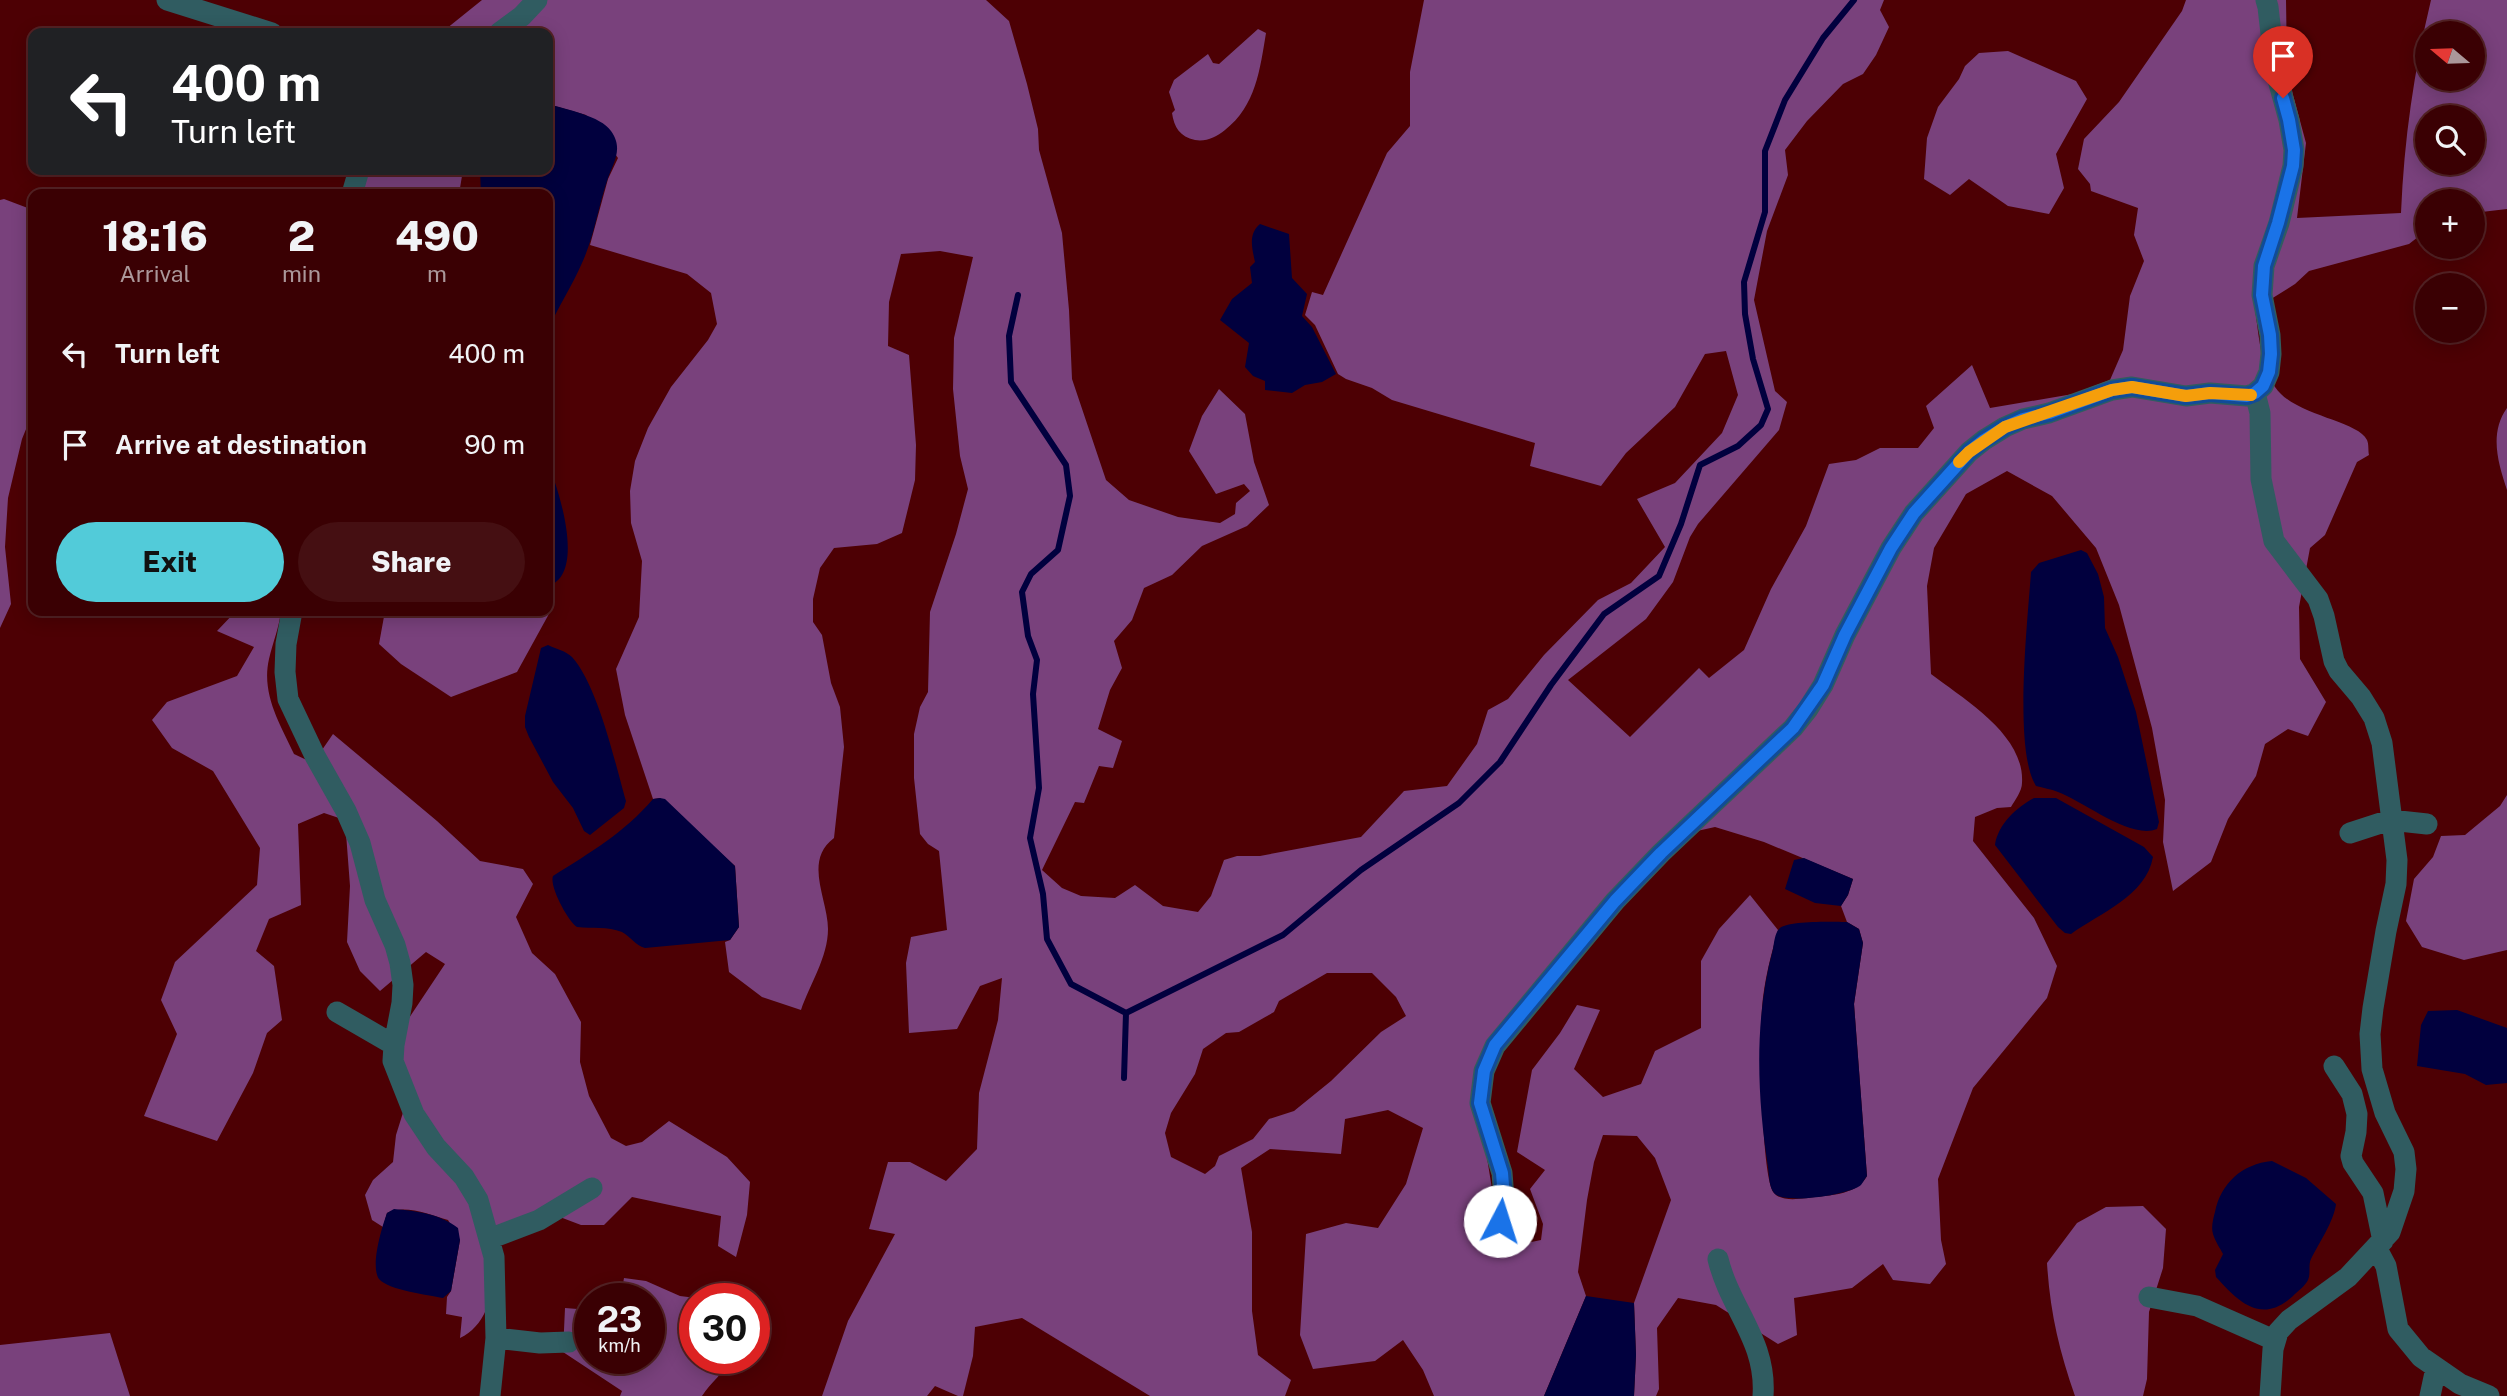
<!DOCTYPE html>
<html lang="en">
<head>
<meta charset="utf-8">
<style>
  body { margin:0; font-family:"Public Sans",sans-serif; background:#450f12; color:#f1f3f6; height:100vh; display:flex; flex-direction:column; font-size:26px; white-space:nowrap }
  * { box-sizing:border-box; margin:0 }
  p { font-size:23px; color:#ab979a }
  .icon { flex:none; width:38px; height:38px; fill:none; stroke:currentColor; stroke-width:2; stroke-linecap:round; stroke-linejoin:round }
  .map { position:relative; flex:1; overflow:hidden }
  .side { position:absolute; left:28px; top:189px; width:525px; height:427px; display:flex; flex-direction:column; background:#3a0003; border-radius:14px; box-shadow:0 4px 18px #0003,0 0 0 2px #542225 }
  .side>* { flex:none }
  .hud { position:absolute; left:28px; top:28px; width:525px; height:147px; border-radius:14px; box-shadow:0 4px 18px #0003,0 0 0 2px #542225; background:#202124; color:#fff; overflow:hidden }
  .needle { width:46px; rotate:289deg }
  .buttons { position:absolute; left:2415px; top:21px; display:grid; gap:14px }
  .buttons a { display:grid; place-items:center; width:70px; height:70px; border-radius:50%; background:#3a0003; box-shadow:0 4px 18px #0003,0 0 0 2px #542225; font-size:35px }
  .speed { position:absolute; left:574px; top:1283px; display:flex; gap:14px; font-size:35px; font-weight:700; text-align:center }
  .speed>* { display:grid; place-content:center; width:91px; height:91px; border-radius:50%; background:#3a0003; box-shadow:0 4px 18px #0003,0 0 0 2px #542225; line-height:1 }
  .speed small { font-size:18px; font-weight:400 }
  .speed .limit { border:10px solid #d22; background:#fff; color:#111 }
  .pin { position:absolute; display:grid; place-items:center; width:60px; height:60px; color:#fff; margin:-72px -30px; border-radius:50% 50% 50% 0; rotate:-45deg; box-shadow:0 0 7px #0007 }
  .pin .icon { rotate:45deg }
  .me { position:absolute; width:77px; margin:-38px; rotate:5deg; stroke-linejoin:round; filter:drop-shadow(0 0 5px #0008) }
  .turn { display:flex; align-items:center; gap:24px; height:147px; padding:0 28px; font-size:32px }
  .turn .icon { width:91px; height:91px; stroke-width:2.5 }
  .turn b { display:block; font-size:49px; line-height:60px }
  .eta { display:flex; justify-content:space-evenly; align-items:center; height:119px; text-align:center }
  .eta b { font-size:42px; font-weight:800; line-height:49px }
  .button { display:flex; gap:14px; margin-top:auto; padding:14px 28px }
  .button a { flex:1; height:80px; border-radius:42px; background:#52cbd9; color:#111; font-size:28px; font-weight:800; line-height:80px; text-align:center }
  .button a+a { background:#450f12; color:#f1f3f6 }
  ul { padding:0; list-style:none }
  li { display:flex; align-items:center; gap:21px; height:91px; padding:0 28px }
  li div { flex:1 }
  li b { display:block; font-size:26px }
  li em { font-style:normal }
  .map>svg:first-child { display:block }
</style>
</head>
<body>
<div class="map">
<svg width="2507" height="1396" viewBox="0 0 2507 1396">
  <rect width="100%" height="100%" fill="#4d0004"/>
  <!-- forest -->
  <path fill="#79417c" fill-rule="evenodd" d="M 482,0 L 986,0 L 1009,21 L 1027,84 L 1038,129 L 1039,150 L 1062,233 L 1069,310 L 1072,379 L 1106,480 L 1129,500 L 1178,517 L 1220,523 L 1235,514 L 1236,503 L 1250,491 L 1244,484 L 1216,494 L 1189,451 L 1202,416 L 1219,389 L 1245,414 L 1254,462 L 1269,505 L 1247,526 L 1202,546 L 1172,575 L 1144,588 L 1132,620 L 1114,641 L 1122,668 L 1110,690 L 1098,729 L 1122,741 L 1113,768 L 1099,766 L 1084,803 L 1075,802 L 1042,870 L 1062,888 L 1081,896 L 1115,898 L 1135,885 L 1163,906 L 1198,912 L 1211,896 L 1224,860 L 1237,856 L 1260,856 L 1361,837 L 1404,791 L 1447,786 L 1477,744 L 1488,710 L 1508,699 L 1544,655 L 1598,600 L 1631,583 L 1665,547 L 1637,499 L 1675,483 L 1722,433 L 1738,395 L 1726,351 L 1705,354 L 1675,407 L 1626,453 L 1601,486 L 1530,466 L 1535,443 L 1392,400 L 1372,388 L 1346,379 L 1338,374 L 1315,325 L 1305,315 L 1312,292 L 1323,295 L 1387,153 L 1410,126 L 1410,72 L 1424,0 L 1884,0 L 1880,10 L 1889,27 L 1876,55 L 1863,74 L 1843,84 L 1807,121 L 1785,150 L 1788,175 L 1767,231 L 1754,300 L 1775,391 L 1787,402 L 1779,430 L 1698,524 L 1690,537 L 1673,582 L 1646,619 L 1568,680 L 1630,737 L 1699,668 L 1709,678 L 1744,650 L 1771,589 L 1806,526 L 1829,464 L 1856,460 L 1880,448 L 1918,448 L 1934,428 L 1926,406 L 1972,365 L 1990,408 L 2073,394 L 2110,380 L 2123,350 L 2130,296 L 2144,261 L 2134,235 L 2138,208 L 2091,191 L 2090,184 L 2078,169 L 2084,139 L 2119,102 L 2182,11 L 2186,0 L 2286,0 L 2287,65 L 2293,95 L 2306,143 L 2297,218 L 2401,213 C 2404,139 2414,71 2431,0 L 2507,0 L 2507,209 L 2473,213 L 2473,201 L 2427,201 L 2427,230 L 2409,244 L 2309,271 L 2295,284 L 2255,309 C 2259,336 2260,363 2275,387 C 2294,416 2357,420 2367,440 C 2369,444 2368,451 2369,455 L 2357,462 L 2325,535 L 2310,548 L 2299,607 L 2300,659 L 2326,702 L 2308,736 L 2288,729 L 2265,744 L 2256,776 L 2228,819 L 2211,862 L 2173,891 L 2163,842 L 2165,800 L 2152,728 L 2119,605 L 2096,548 L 2052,496 L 2007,471 L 1966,494 L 1934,548 L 1927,586 L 1931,674 C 1965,700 2025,735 2022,783 C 2022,791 2015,800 2011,807 L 1997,808 L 1975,817 L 1973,841 L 2034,918 L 2057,966 L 2047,998 L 1973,1088 L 1938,1179 L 1941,1240 L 1946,1264 L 1930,1284 L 1893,1280 L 1883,1264 L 1852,1288 L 1794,1298 L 1797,1335 L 1778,1344 L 1716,1305 L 1678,1298 L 1657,1328 L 1659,1389 L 1656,1396 L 1634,1396 L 1636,1355 L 1634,1303 L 1671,1200 L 1655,1158 L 1637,1136 L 1603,1135 L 1594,1162 L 1587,1200 L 1578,1272 L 1586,1296 L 1544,1396 L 1434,1396 L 1423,1370 L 1403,1340 L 1375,1361 L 1313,1369 L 1300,1335 L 1306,1234 L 1346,1223 L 1378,1228 L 1406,1184 L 1423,1128 L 1388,1110 L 1345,1119 L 1341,1154 L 1270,1149 L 1241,1168 L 1252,1232 L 1252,1311 L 1258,1355 L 1291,1380 L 1285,1396 L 1150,1396 L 1022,1318 L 975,1327 L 973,1356 L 963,1396 L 958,1396 L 935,1386 L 927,1396 L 822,1396 L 848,1321 L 895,1234 L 869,1229 L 888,1162 L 910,1162 L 946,1181 L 977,1149 L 979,1093 L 998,1020 L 1002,978 L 980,986 L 957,1029 L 909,1033 L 906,963 L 911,937 L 947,930 L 939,851 L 928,844 L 920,834 L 914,778 L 914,734 L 920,707 L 928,692 L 930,612 L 956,534 L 968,489 L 960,456 L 953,389 L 954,338 L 973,257 L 940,251 L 901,254 L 889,302 L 888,346 L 909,355 L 916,445 L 915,480 L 902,533 L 877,544 L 834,548 L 820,568 L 813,599 L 813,622 L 822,635 L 831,683 L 840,707 L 844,747 L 834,838 C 803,861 828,899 828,929 C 828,957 810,984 801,1010 L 762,997 L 729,972 L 725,942 L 730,940 L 739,927 L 735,866 L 660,798 L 653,799 L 625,715 L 616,669 L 639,617 L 642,561 L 631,523 L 630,491 L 635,461 L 648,428 L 671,387 L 708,340 L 717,324 L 711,293 L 687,274 L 590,245 L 608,179 L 618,158 L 586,115 L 548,104 L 548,33 L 441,33 ZM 2427,33 L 2473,33 L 2473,79 L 2427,79 ZM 2427,117 L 2473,117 L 2473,163 L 2427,163 ZM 1715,827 L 1764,842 L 1853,879 L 1848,895 L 1841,906 L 1847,922 L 1859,929 L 1863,943 L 1854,1004 L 1867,1176 C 1857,1194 1834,1195 1815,1197 C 1805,1198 1782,1203 1774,1193 C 1761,1177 1760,1035 1762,1008 C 1764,981 1771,955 1778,930 L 1750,895 L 1719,929 L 1701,961 L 1701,1028 L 1655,1051 L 1641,1084 L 1603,1097 L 1574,1069 L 1600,1010 L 1577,1005 L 1560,1033 L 1532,1070 L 1517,1152 L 1545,1170 L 1530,1189 L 1543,1224 L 1541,1240 L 1516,1245 L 1492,1238 L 1495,1208 L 1479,1107 L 1501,1026 L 1688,833 ZM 1327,973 L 1372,973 L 1396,997 L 1406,1016 L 1381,1032 L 1331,1081 L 1294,1111 L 1269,1119 L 1253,1139 L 1219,1156 L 1215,1166 L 1205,1174 L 1171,1157 L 1165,1133 L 1171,1113 L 1195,1074 L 1203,1049 L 1226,1033 L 1239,1032 L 1274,1012 L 1279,1001 Z
    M 1258,29 L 1266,33 C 1260,69 1256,106 1225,130 C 1216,137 1206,142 1195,140 C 1180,137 1174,127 1172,113 L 1175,110 L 1169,92 L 1174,80 L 1208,54 L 1213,63 L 1219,64 Z
    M 2008,51 L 2076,81 L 2087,99 L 2056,154 L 2064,188 L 2049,214 L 2008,206 L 1969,179 L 1950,195 L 1924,179 L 1927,138 L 1938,107 L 1959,79 L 1965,66 L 1979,53 Z
    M 365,170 L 463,170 L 459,194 L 357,194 Z
    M 4,199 L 33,210 L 33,412 L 22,439 L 8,498 L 5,547 L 11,604 L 0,628 L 0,200 Z
    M 2507,408 L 2507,490 C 2498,463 2489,433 2507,408 Z
    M 553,588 L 550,612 L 517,672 L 451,697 L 401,664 L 379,644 L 385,611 L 548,611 L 548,590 Z
    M 236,611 L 281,611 C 279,628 273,642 269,659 C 261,694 280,724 294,754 L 313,763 L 333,734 L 437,821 L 480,861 L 523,869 L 533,884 L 516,917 L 532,953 L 555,974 L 581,1022 L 580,1062 L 589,1096 L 611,1138 L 626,1146 L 642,1142 L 669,1121 L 727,1157 L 750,1182 L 747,1215 L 736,1257 L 718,1246 L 721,1216 L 632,1197 L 604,1225 L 581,1225 L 544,1211 L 502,1230 C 496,1265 497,1321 460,1338 L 462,1317 L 446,1314 L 447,1297 L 451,1291 L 460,1240 L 448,1220 C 430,1215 405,1204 387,1213 L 383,1227 L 372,1220 L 365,1195 L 373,1180 L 393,1162 L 396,1135 L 411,1087 L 398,1059 L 403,1027 L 445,964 L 426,952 L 380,991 L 360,971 L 347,942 L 350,886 L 345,820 L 324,813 L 298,824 L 301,905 L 269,919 L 256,951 L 274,966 L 282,1020 L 267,1033 L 253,1073 L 217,1141 L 144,1116 L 177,1034 L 161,1000 L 175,962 L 257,885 L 260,848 L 213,771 L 172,748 L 152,720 L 167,702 L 237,676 L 254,647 L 217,631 Z
    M 2507,795 L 2507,950 L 2464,960 L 2422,947 L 2406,921 L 2414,879 L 2433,857 L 2441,836 L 2465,835 L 2500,806 Z
    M 2143,1206 L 2166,1229 L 2163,1268 L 2149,1312 L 2147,1379 L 2143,1396 L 2075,1396 C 2059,1350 2050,1312 2047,1263 L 2077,1223 L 2106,1207 Z
    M 624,1278 L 646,1281 L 680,1296 L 696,1298 L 695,1358 L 731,1358 C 725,1372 710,1383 702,1396 L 620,1396 L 622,1391 L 563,1352 L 565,1308 L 590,1310 L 590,1358 L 649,1358 L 649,1298 L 614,1298 L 621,1295 Z
    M 110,1333 L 130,1396 L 0,1396 L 0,1345 Z"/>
  <!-- water -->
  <path fill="#01003e" d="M 548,104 C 565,109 601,116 611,131 C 624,149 613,163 607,181 C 598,208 594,237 582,263 C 572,286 558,307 548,330 L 548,194 L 481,194 L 480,170 L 548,170 Z
    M 1260,224 L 1289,234 L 1292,278 L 1307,294 L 1302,316 L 1312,327 L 1336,374 L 1322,382 L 1305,385 L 1292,393 L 1265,390 L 1265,381 L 1253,376 L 1245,367 L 1249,343 L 1220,320 L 1232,299 L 1252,283 L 1250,267 L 1255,262 C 1252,248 1248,234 1260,224 Z
    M 548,463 C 558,488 587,574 548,586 Z
    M 2081,550 L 2087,553 L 2098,574 L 2104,597 L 2105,628 L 2118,657 L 2136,712 L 2159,822 L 2157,829 C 2131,840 2083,801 2058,792 C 2051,789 2043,788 2036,786 C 2013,750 2028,618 2031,572 L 2039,563 Z
    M 548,645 C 556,649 566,651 572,657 C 598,686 615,763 626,801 L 624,808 L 590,835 L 584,831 L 573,808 L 553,782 L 529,737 L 525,727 L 525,716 L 541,648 Z
    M 660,798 L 665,799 L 735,866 L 739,927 L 730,940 L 645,948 C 635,945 631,937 622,932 C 607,926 593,929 577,927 C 568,921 549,886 553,876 C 591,852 624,833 653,799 Z
    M 2034,798 L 2056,798 L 2144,847 L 2153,857 C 2146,896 2100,913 2071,934 L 2065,933 L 2058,927 L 1995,845 C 1998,824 2017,807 2034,798 Z
    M 1804,858 L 1853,879 L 1848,895 L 1841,906 L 1815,903 L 1785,889 L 1794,860 Z
    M 1847,922 L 1859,929 L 1863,943 L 1854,1004 L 1867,1176 C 1866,1177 1862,1184 1861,1185 C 1850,1195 1783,1205 1774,1193 C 1769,1187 1769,1175 1768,1167 C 1757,1097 1754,1018 1773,949 C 1774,943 1775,933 1779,929 C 1787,920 1834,922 1847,922 Z
    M 2457,1010 L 2507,1028 L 2507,1083 L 2486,1085 L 2465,1074 L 2417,1066 L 2421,1025 L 2428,1011 Z
    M 2272,1161 L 2306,1178 L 2336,1204 C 2334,1221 2319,1243 2311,1259 C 2308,1265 2311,1273 2308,1280 C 2305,1286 2298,1291 2293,1296 C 2261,1325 2239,1302 2216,1277 L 2215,1270 L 2223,1254 C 2220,1248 2215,1241 2213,1234 C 2211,1228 2213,1219 2215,1212 C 2221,1183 2242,1164 2272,1161 Z
    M 394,1209 C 417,1211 440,1214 458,1228 L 460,1240 L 451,1291 L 443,1298 C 428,1295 388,1290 379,1279 C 370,1266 382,1227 387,1213 Z
    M 1586,1296 L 1634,1303 L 1636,1355 L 1634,1396 L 1544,1396 Z"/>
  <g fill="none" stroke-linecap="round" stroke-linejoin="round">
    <!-- stream -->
    <path stroke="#01003e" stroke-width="6" d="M 1018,295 L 1009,336 L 1011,382 L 1066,465 L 1070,496 L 1058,550 L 1031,574 L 1022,592 L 1028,636 L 1037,660 L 1033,694 L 1039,788 L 1030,838 L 1043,894 L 1047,939 L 1071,984 L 1126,1013 L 1124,1078
      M 1126,1013 L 1283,935 L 1361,870 L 1459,803 L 1500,762 L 1551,685 L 1604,614 L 1659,576 L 1681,524 L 1700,465 L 1738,446 L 1761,425 L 1768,409 L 1753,359 L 1745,314 L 1744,282 L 1765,212 L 1765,151 L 1785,100 L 1823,38 L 1854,0"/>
    <!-- street -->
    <path stroke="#305c61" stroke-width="21" d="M 167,0 L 272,33
      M 499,33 L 522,16 L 537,0
      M 352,194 L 359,170
      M 2255,393 L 2260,413 L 2261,479 L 2274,541 L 2318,599 L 2324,616 L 2334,661 L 2339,671 L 2361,697 L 2374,718 L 2382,743 L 2397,860 L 2396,884 L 2386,931 L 2373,1008 L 2370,1034 L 2372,1069 L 2385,1113 L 2404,1152 L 2406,1169 L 2404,1191 L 2390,1232 L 2348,1277 L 2289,1320 L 2278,1332 L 2273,1349 L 2270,1396
      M 292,611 L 286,644 L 285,672 L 288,699 L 315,756 L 346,811 L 360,843 L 375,900 L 395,945 L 400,963 L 403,985 L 402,1003 L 394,1045 L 393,1061 L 414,1114 L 436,1147 L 464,1177 L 478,1200 L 494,1257 L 496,1338 L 490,1396
      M 2350,833 L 2390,820 L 2427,824
      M 337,1012 L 394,1045
      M 2334,1066 L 2352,1094 L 2357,1114 L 2356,1132 L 2351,1156 L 2353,1163 L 2373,1193 L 2383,1241
      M 489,1239 L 539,1220 L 592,1188
      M 1496,1244 L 1504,1198 L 1502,1173 L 1480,1103 L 1484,1071 L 1495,1046 L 1615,901 L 1661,853 L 1793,728 L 1808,709 L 1823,685 L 1845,635 L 1891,548 L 1914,513 L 1969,452 L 1984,440 L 2005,427 L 2023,419 L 2049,413 L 2112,390 L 2132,387 L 2186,396 L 2210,393 L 2247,396 L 2255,393 L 2263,386 L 2269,372 L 2271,354 L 2270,335 L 2262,295 L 2264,266 L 2279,223 L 2293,166 L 2294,150 L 2289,120 L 2275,69 L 2268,7 L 2266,0
      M 2377,1249 L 2386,1266 L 2398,1329 L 2421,1357 L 2460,1384 L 2489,1396
      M 1718,1259 C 1730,1309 1767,1341 1763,1396
      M 2149,1297 L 2197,1306 L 2274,1340
      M 496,1338 L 540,1343 L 569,1342
      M 2430,1396 L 2436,1368"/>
  </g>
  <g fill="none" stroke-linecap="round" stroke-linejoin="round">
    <defs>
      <path id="route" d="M 1500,1221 L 1504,1198 L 1502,1173 L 1480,1103 L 1484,1071 L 1495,1045 L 1615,901 L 1661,853 L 1793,728 L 1823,685 L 1845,635 L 1891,548 L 1914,513 L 1969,452 L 1984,440 L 2005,427 L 2023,419 L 2049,413 L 2112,390 L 2132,387 L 2186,396 L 2210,393 L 2247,396 L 2255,393 L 2263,386 L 2269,372 L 2271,354 L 2270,335 L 2262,295 L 2264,266 L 2278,223 L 2293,166 L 2294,150 L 2289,120 L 2283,98"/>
    </defs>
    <!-- route casing -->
    <use href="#route" stroke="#114b97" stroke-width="18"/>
    <!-- route -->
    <use href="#route" stroke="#1a73e8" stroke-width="12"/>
    <!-- slow -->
    <path stroke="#f59e0b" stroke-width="12" d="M 1959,462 L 1969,452 L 2005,427 L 2112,390 L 2132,387 L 2186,396 L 2210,393 L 2251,395"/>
  </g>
</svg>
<div class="buttons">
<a><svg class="needle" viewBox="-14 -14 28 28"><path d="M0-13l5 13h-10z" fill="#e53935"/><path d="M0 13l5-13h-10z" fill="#ab979a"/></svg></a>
<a><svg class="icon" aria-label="search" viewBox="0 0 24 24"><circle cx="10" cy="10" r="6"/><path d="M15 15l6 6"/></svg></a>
<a>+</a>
<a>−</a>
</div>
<div class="speed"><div>23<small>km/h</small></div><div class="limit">30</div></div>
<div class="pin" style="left:2283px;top:98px;background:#d93025"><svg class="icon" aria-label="arrive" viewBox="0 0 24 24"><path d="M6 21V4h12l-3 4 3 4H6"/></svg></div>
<svg class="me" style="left:1500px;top:1221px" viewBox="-20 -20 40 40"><circle r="19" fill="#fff"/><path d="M0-13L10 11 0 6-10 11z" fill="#1a73e8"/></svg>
<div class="hud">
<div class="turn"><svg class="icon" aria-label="left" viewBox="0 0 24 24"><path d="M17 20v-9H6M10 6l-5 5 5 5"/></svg><div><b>400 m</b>Turn left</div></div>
</div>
<section class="side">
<div class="eta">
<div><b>18:16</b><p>Arrival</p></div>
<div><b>2</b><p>min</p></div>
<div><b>490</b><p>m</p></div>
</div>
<ul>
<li><svg class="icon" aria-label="left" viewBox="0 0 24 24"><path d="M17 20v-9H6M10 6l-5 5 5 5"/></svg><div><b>Turn left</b></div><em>400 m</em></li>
<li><svg class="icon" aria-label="arrive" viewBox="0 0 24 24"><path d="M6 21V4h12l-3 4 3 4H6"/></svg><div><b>Arrive at destination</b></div><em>90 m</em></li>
</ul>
<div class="button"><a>Exit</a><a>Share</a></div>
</section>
</div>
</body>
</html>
